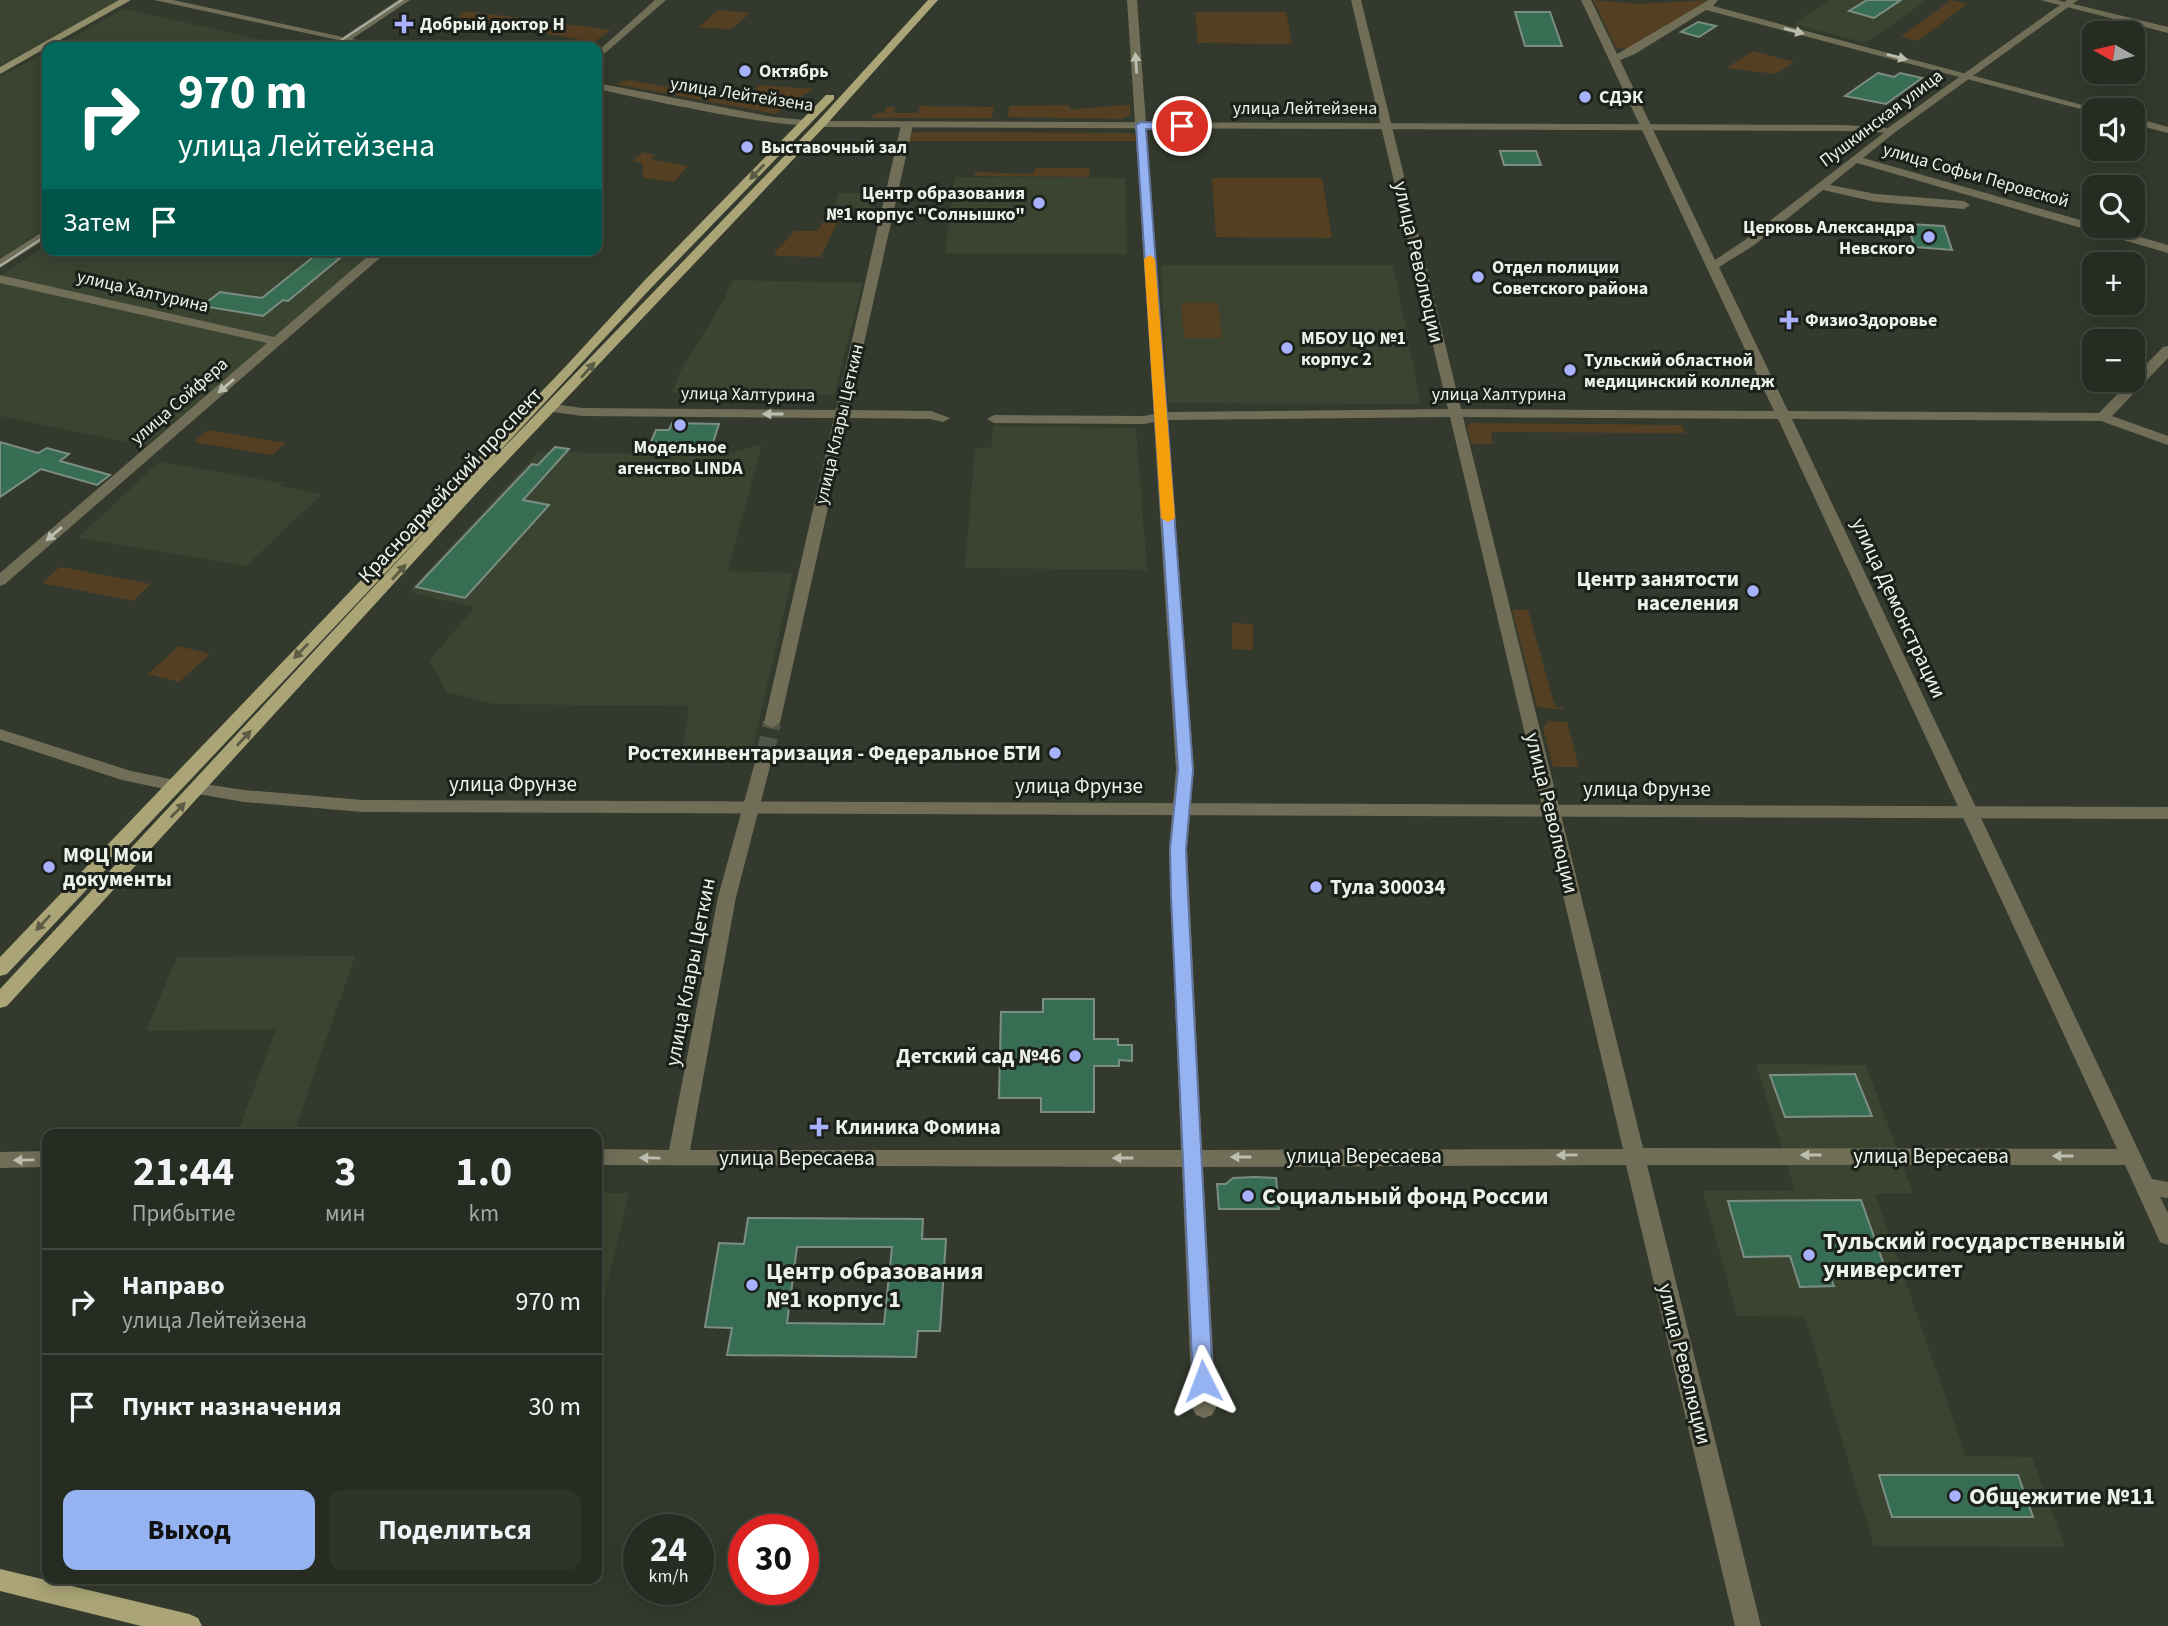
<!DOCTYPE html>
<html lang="ru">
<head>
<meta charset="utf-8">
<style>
  body { margin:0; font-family:"Source Sans 3",sans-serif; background:#2e342a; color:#f1f3f6; height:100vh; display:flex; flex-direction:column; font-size:26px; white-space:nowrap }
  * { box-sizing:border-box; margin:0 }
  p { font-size:23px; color:#a4a7a5 }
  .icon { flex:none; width:38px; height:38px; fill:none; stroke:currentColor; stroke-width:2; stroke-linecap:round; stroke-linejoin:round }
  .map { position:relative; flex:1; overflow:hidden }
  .drawer { position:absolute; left:42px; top:1129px; width:560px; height:455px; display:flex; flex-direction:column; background:#262c22; border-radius:14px; box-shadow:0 4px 18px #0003,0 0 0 2px #424840 }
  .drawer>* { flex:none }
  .top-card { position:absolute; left:42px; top:42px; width:560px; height:214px; border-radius:14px; box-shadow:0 4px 18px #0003,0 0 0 2px #424840; background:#00695c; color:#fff; overflow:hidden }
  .needle { width:46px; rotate:278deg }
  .controls { position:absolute; left:2082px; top:21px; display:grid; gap:14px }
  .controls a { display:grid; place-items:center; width:63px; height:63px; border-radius:14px; background:#262c22; box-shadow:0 4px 18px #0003,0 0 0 2px #424840; font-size:35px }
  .speed { position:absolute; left:623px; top:1514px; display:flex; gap:14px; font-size:35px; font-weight:700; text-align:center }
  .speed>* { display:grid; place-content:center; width:91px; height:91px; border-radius:50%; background:#262c22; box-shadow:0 4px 18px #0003,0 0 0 2px #424840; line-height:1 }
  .speed small { font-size:18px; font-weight:400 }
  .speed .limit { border:10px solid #d22; background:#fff; color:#111 }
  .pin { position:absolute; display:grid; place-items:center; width:60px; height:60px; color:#fff; margin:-30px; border:4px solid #fff; border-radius:50%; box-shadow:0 2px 7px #0007 }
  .me { position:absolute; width:77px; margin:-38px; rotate:357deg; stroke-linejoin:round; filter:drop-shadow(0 0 5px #0008) }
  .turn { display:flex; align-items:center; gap:24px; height:147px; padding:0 21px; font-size:32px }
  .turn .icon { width:91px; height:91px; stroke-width:2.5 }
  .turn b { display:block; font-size:49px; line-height:60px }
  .then { display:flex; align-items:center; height:66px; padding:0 21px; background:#0003; gap:14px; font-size:26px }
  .eta { display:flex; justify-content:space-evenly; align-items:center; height:119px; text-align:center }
  .eta b { font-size:42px; font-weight:700; line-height:49px }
  .primary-button { display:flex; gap:14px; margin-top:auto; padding:14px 21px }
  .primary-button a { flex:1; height:80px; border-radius:14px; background:#95b2f1; color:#111; font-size:28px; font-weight:700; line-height:80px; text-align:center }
  .primary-button a+a { background:#2e342a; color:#f1f3f6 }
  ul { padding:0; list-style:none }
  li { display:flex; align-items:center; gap:21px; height:105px; padding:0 21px; border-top:2px solid #424840 }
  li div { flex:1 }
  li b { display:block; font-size:26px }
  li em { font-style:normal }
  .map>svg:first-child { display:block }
</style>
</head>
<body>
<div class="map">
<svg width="2168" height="1626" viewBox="0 0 2168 1626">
  <rect width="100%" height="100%" fill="#333a2d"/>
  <!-- built -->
  <path fill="#3a4431" d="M 0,0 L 121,0 L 0,66 Z
    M 1829,0 L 1927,0 L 1866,43 L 1793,24 Z
    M 124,9 L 297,47 L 55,47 Z
    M 47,51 L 47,227 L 0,259 L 0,77 Z
    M 955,177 L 1125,178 L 1127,254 L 945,253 Z
    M 838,193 L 874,193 L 871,208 L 834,208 Z
    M 47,244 L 47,250 L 376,250 L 275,338 L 2,275 Z
    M 1161,265 L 1393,265 L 1421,404 L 1168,403 Z
    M 733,280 L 863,283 L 834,395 L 672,392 L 680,372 L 720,307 Z
    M 0,282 L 270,343 L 145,446 L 0,416 Z
    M 993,426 L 1136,428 L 1147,570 L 965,568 L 975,448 L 991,448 Z
    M 762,444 L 728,571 L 793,573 L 750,760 L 681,759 L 689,706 L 495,704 L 447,692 L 429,661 L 475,607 L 415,594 L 411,589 L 538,452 L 723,455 Z
    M 159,462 L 282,483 L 280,486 L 322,494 L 246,566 L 78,538 Z
    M 355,956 L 295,1129 L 239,1129 L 276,1029 L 146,1031 L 177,957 Z
    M 1756,1064 L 1866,1065 L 1913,1193 L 1875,1194 L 1966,1456 L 2032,1457 L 2065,1547 L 1874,1546 L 1805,1317 L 1737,1316 L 1703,1191 L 1795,1191 Z
    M 597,1193 L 629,1193 L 597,1328 Z"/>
  <!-- green -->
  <path fill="#553f23" d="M 1593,0 L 1637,4 L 1711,0 L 1628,49 L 1616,48 Z
    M 1951,0 L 1967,4 L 1918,41 L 1901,37 Z
    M 718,10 L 750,13 L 732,29 L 698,28 Z
    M 466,11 L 611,30 L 594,42 L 457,18 Z
    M 1195,12 L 1286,12 L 1292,44 L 1198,43 Z
    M 1753,51 L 1794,62 L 1776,74 L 1726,68 Z
    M 628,80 L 726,98 L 736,89 L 751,92 L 760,85 L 813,89 L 776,114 L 615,84 Z
    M 1068,105 L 1071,109 C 1091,109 1109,105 1130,105 L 1131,114 L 1122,119 L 1008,117 L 1009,106 Z
    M 920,106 L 994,107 L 992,118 L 870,118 L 876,113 L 885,113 L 886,107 L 895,107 L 894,113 L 918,113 Z
    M 920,132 L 1128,133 L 1134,134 L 1137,141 L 906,141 L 911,133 Z
    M 644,152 L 655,155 L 651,159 L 688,166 L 674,182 L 643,178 L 642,163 L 632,161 Z
    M 1035,168 L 1090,168 L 1089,177 L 975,176 L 975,172 L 1034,174 Z
    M 1212,178 L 1322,178 L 1332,238 L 1216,237 Z
    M 823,222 L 837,223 L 821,257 L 777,256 L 774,253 L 795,231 L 817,231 Z
    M 1181,303 L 1218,303 L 1222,338 L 1184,338 Z
    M 1471,423 L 1682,425 L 1685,433 L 1491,432 L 1493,444 L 1471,444 L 1467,427 Z
    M 208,430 L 286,443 L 272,455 L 194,442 Z
    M 60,567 L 61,567 L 151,584 L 133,601 L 42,583 Z
    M 1512,610 L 1528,610 L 1555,707 L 1563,708 L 1564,710 L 1537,707 Z
    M 1232,623 L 1253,624 L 1253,650 L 1232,649 Z
    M 179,646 L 210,654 L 179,682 L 148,674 Z
    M 1548,721 L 1567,722 L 1579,767 L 1553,767 L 1543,728 Z"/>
  <!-- building -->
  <path fill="#376e53" stroke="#7c8d83" stroke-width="2" fill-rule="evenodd" d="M 1867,0 L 1901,0 L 1874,18 L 1849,11 Z
    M 1515,12 L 1550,12 L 1562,46 L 1525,46 Z
    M 1698,22 L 1716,26 L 1699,37 L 1681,32 Z
    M 1878,73 L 1894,77 L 1900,73 L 1922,78 L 1886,104 L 1845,96 Z
    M 1500,151 L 1536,151 L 1541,165 L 1504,165 Z
    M 1907,224 L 1944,226 L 1952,250 L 1915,247 Z
    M 317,254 L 340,258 L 288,301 L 283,300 L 263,316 L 202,306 L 220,292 L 262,298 Z
    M 672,423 L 719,424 L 711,449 L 686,449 L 688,443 L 651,442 L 656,430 L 669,430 Z
    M 0,442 L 38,453 L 47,448 L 69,454 L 60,461 L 110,475 L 97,485 L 41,469 L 0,497 Z
    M 555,447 L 569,449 L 523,500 L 549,505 L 465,598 L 416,587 L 532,464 L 538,465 Z
    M 1043,999 L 1094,999 L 1094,1039 L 1118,1039 L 1118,1045 L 1132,1045 L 1132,1061 L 1119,1060 L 1119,1066 L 1094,1066 L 1094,1112 L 1041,1112 L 1041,1098 L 999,1098 L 1001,1012 L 1043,1012 Z
    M 1855,1074 L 1872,1116 L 1785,1117 L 1770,1075 Z
    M 1254,1177 L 1276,1178 L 1279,1209 L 1219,1209 L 1217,1184 L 1226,1184 L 1233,1178 Z
    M 1861,1200 L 1888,1276 L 1830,1276 L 1834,1286 L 1800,1287 L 1790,1256 L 1744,1257 L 1728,1201 Z
    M 748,1218 L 923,1219 L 922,1239 L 946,1239 L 940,1331 L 918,1331 L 916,1357 L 727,1355 L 732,1328 L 705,1327 L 719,1243 L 744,1244 ZM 797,1247 L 892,1247 L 884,1324 L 787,1323 Z
    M 1879,1475 L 2018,1475 L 2033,1517 L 1892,1517 Z"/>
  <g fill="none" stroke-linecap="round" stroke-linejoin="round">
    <!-- minor-tunnel -->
    <path stroke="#4f5649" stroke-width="18" stroke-dasharray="18 9" stroke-linecap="butt" d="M 765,755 L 772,723"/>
    <!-- minor -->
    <path fill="#716e58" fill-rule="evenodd" d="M 398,0 L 410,0 L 340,47 L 328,47 Z
      M 655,0 L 666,0 L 597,60 L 597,52 Z
      M 1127,0 L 1137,0 L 1167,412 L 1448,409 L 1351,0 L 1361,0 L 1461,409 L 1774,411 L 1581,0 L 1591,0 L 1617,54 L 1709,0 L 1718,0 L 1713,6 L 2101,110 L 2092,112 L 1706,10 L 1635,54 L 1620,60 L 1715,260 L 1745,240 L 1890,128 L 1894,129 L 1894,133 L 1863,158 L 2168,245 L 2168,253 L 1857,163 L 1830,185 L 1876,194 L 1964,201 L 1970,205 L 1964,209 L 1876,202 L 1823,190 L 1753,246 L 1719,267 L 1788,411 L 2099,413 L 2163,347 L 2168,346 L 2168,358 L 2112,416 L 2168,436 L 2168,445 L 2101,421 L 1792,419 L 2152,1179 L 2168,1182 L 2168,1198 L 2160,1197 L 2168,1213 L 2168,1245 L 2160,1242 L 2125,1165 L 1647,1165 L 1761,1626 L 1735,1626 L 1626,1165 L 1203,1167 L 1216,1408 L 1212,1415 L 1204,1418 L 1196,1415 L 1192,1408 L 1182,1167 L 597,1165 L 597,1149 L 669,1150 L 718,897 L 757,755 L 765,750 L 773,755 L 736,897 L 690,1150 L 1181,1150 L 1169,849 L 1176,770 L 1154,422 L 1144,424 L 994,423 L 987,419 L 994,415 L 1144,416 L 1154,414 ZM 1450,417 L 1623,1149 L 1202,1150 L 1187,849 L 1194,770 L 1168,420 ZM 1463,417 L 1778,419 L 2117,1149 L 1643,1148 Z
      M 2040,0 L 2057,0 L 2168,27 L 2168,33 Z
      M 2133,117 L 2168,127 L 2168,133 L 2133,124 Z
      M 907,122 L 913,125 L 849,410 L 931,411 L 950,418 L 943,422 L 931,419 L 848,418 L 780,723 L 772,728 L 764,723 L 834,418 L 582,416 L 553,412 L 546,408 L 553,404 L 582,408 L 836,410 L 901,125 Z
      M 47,229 L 47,238 L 0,268 L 0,259 Z
      M 375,250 L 389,250 L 5,584 L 0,586 L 0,573 L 267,343 L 0,283 L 0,275 L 274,337 Z
      M 47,1151 L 47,1167 L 0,1168 L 0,1152 Z"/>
    <!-- tertiary -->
    <path fill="#716e58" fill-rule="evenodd" d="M 154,0 L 173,0 L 389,47 L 370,47 Z
      M 2067,0 L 2078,0 L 1894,133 L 1845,131 L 821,127 L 815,124 L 821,121 L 1845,125 L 1888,128 Z
      M 597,83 L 773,117 L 805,120 L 811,123 C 796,133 626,95 597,89 Z
      M 0,729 L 131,771 L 180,781 L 183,785 L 174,791 L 122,780 L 0,740 Z
      M 198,783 L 244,790 L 363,800 L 2168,807 L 2168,819 L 363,812 L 244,802 L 192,793 L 189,789 Z"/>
    <!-- secondary -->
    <path fill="#918d6a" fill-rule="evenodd" d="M 119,0 L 131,0 L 0,74 L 0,67 Z"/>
    <!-- primary -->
    <path fill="#aaa477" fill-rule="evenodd" d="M 928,0 L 938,0 L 825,126 L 485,484 L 7,1006 L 0,1008 L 0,989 L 446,509 L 7,974 L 0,976 L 0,957 L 566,366 L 644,281 L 826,95 L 834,95 L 834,99 L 652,287 L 486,466 L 817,122 Z
      M 0,1569 L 189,1614 L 198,1618 L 202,1626 L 141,1626 L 0,1591 Z"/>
    <!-- tram -->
    <path stroke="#adb3a8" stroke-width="2" d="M 331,47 L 402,0
      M 0,266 L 47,235"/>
  </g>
  <!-- one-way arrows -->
  <defs><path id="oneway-solid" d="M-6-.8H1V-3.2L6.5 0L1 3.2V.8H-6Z" transform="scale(1.75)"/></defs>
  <g fill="#bcbeb0">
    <use href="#oneway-solid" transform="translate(1794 31) rotate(15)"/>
    <use href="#oneway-solid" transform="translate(1897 57) rotate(14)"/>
    <use href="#oneway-solid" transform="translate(1136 63) rotate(-94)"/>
    <use href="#oneway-solid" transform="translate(226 386) rotate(139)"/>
    <use href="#oneway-solid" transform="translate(773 414) rotate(-180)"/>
    <use href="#oneway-solid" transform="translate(54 534) rotate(139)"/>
    <use href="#oneway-solid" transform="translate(1567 1155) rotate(179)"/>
    <use href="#oneway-solid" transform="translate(1811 1155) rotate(-180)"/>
    <use href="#oneway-solid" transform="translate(2063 1156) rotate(-180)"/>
    <use href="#oneway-solid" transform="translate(1241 1157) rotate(180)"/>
    <use href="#oneway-solid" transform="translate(650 1158) rotate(-179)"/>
    <use href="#oneway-solid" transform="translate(1123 1158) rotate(180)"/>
    <use href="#oneway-solid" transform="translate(24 1160) rotate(179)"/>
  </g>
  <g fill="#5c5b44">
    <use href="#oneway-solid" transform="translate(757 172) rotate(134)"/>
    <use href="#oneway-solid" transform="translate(588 370) rotate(-48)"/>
    <use href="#oneway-solid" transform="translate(399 572) rotate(-48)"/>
    <use href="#oneway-solid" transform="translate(301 651) rotate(134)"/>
    <use href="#oneway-solid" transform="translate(244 738) rotate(-47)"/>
    <use href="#oneway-solid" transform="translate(178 810) rotate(-46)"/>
    <use href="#oneway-solid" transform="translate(43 923) rotate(133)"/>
  </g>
  <!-- route -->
  <path fill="#95b2f1" stroke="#61749d" stroke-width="2" d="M 1141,122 L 1182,123 L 1187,126 L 1182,129 L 1146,129 L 1193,770 L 1186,849 L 1188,896 L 1213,1381 L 1210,1387 L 1203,1389 L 1196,1387 L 1193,1381 L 1171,896 L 1170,849 L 1178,770 L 1136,125 Z"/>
  <!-- slow -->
  <path fill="#f59e0b" d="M 1150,255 L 1155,259 L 1175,518 L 1168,522 L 1161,518 L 1144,259 Z"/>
  <!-- markers -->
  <g fill="#a7b1fc" stroke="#1c201a" stroke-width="2.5">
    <path d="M400.5 13.5h7v7h7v7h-7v7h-7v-7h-7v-7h7z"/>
    <circle cx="745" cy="71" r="7"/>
    <circle cx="1585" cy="97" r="7"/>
    <circle cx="747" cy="147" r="7"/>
    <circle cx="1039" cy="203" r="7"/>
    <circle cx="1929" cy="237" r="7"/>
    <circle cx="1478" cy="277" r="7"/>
    <path d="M1785.5 309.5h7v7h7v7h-7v7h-7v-7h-7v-7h7z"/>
    <circle cx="1287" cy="348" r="7"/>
    <circle cx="1570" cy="370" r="7"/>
    <circle cx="680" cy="425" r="7"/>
    <circle cx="1753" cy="591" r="7"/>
    <circle cx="1055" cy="753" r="7"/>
    <circle cx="49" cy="867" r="7"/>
    <circle cx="1316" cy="887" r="7"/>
    <circle cx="1075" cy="1056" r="7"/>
    <path d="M815.5 1116.5h7v7h7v7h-7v7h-7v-7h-7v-7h7z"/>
    <circle cx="1248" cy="1196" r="7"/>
    <circle cx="1809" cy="1255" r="7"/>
    <circle cx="752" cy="1285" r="7"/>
    <circle cx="1955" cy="1496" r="7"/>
  </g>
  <g text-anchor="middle" stroke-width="6" stroke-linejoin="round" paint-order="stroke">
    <!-- far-poi labels -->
    <g font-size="18" font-weight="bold" fill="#eef3ea" stroke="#1c201a" text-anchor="start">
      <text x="420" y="30">Добрый доктор Н</text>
      <text x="759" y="77">Октябрь</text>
      <text x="1599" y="103">СДЭК</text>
      <text x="761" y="153">Выставочный зал</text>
      <text x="1025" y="199" text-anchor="end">Центр образования<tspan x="1025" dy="21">№1 корпус "Солнышко"</tspan></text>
      <text x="1915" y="233" text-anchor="end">Церковь Александра<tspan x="1915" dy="21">Невского</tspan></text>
      <text x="1492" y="273">Отдел полиции<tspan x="1492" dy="21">Советского района</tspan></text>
      <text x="1805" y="326">ФизиоЗдоровье</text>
      <text x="1301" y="344">МБОУ ЦО №1<tspan x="1301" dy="21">корпус 2</tspan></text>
      <text x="1584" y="366">Тульский областной<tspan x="1584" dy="21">медицинский колледж</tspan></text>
      <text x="680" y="453" text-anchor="middle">Модельное<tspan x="680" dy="21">агенство LINDA</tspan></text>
    </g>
    <!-- far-street labels -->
    <g font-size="18" fill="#eef3ea" stroke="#1c201a">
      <text transform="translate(742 94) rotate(9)" y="6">улица Лейтейзена</text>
      <text x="1305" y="114">улица Лейтейзена</text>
      <text transform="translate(1881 118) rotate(-37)" y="6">Пушкинская улица</text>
      <text transform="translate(1976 175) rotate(16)" y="6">улица Софьи Перовской</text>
      <text transform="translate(143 291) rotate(13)" y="6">улица Халтурина</text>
      <text transform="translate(748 394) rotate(1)" y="6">улица Халтурина</text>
      <text x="1499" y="400">улица Халтурина</text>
      <text transform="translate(179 401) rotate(-41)" y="6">улица Сойфера</text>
      <text transform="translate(839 424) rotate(-77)" y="6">улица Клары Цеткин</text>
    </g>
    <!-- street labels -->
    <g font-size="21" fill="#eef3ea" stroke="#1c201a">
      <text transform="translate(1419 262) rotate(77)" y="7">улица Революции</text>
      <text transform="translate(450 485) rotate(-47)" y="7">Красноармейский проспект</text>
      <text transform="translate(1899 608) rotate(65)" y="7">улица Демонстрации</text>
      <text x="513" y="791">улица Фрунзе</text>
      <text x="1079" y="793">улица Фрунзе</text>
      <text x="1647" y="796">улица Фрунзе</text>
      <text transform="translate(1552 813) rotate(76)" y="7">улица Революции</text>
      <text transform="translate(690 972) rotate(-79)" y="7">улица Клары Цеткин</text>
      <text x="1364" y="1163">улица Вересаева</text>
      <text x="1931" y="1163">улица Вересаева</text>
      <text x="797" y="1165">улица Вересаева</text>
      <text transform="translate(1685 1364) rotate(76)" y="7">улица Революции</text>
    </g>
    <!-- poi labels -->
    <g font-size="21" font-weight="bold" fill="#eef3ea" stroke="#1c201a" text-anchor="end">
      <text x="1739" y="586">Центр занятости<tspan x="1739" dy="24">населения</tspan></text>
      <text x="1041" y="760">Ростехинвентаризация - Федеральное БТИ</text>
      <text x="63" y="862" text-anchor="start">МФЦ Мои<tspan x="63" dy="24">документы</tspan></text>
      <text x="1330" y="894" text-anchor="start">Тула 300034</text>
      <text x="1061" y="1063">Детский сад №46</text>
      <text x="835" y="1134" text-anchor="start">Клиника Фомина</text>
    </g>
    <!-- near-poi labels -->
    <g font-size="24" font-weight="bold" fill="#eef3ea" stroke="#1c201a" text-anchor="start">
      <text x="1262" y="1204">Социальный фонд России</text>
      <text x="1823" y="1249">Тульский государственный<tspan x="1823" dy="28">университет</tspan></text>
      <text x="766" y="1279">Центр образования<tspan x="766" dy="28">№1 корпус 1</tspan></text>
      <text x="1969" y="1504">Общежитие №11</text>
    </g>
  </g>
</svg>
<div class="controls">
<a><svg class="needle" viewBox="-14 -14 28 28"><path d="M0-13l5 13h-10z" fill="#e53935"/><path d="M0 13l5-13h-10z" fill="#a4a7a5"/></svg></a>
<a><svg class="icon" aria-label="sound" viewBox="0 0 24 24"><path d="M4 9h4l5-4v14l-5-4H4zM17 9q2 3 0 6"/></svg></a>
<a><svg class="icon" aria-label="search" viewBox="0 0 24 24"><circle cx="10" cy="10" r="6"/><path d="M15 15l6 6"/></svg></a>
<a>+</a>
<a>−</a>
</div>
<div class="speed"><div>24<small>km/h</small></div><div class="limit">30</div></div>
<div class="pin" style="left:1182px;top:126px;background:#d93025"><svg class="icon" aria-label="arrive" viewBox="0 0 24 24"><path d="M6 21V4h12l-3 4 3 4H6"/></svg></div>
<svg class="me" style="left:1203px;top:1381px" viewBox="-20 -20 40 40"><path d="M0-17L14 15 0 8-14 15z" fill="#95b2f1" stroke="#fff" stroke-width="4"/></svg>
<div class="top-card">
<div class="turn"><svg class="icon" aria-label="right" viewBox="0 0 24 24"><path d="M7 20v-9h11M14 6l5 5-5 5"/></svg><div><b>970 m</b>улица Лейтейзена</div></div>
<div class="then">Затем<svg class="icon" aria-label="arrive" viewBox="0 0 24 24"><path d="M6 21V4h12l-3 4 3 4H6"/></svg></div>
</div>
<section class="drawer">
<div class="eta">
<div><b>21:44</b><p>Прибытие</p></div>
<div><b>3</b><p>мин</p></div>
<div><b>1.0</b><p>km</p></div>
</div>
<ul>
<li><svg class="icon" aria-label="right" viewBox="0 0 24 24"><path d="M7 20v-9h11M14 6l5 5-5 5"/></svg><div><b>Направо</b><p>улица Лейтейзена</p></div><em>970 m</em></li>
<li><svg class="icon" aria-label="arrive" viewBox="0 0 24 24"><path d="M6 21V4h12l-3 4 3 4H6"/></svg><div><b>Пункт назначения</b></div><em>30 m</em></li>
</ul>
<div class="primary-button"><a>Выход</a><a>Поделиться</a></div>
</section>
</div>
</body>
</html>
